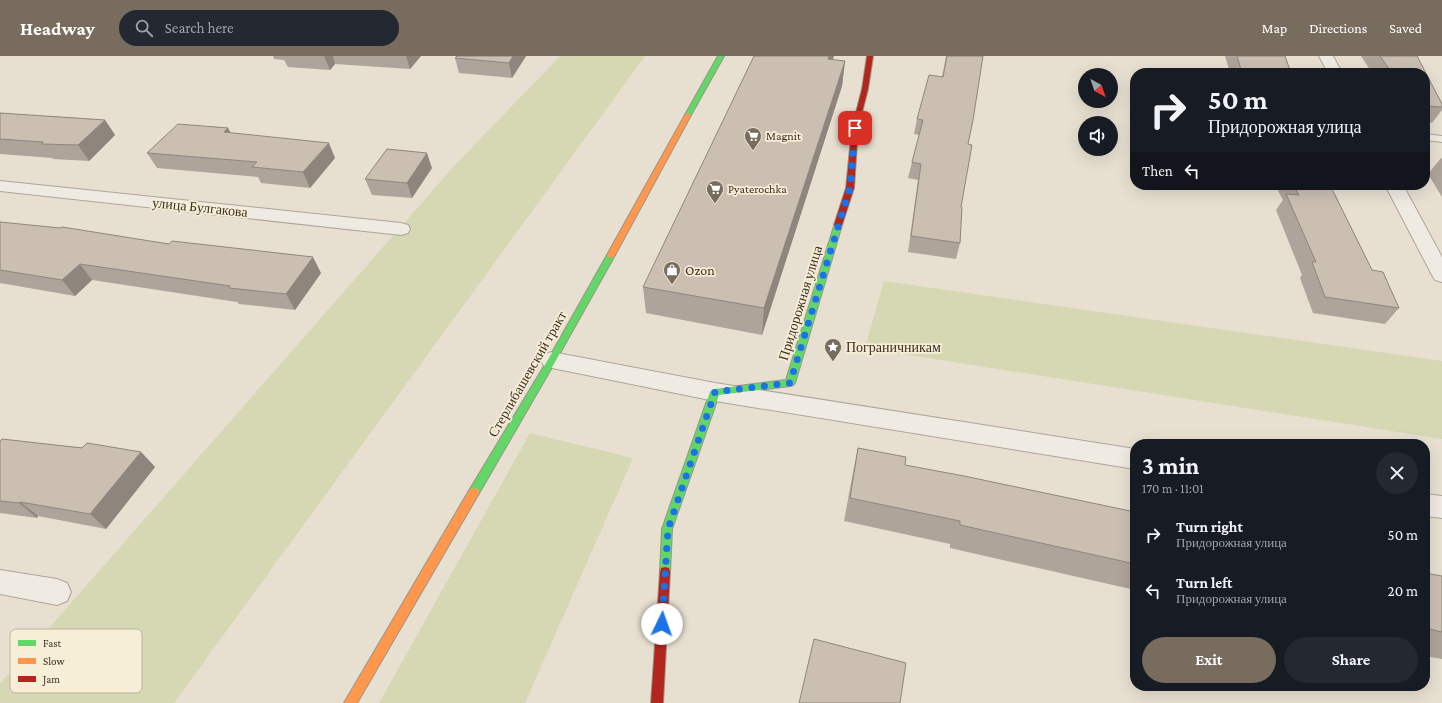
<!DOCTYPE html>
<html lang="en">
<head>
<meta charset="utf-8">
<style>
  body { margin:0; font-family:"Crimson Pro",serif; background:#242831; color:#f1f3f6; height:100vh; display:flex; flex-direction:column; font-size:15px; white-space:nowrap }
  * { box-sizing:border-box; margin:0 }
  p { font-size:13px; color:#9ea1a6 }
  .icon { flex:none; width:22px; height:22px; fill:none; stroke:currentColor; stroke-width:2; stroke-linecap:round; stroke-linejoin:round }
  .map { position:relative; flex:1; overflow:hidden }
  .details { position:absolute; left:1130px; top:383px; width:300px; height:252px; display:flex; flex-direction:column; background:#171b24; border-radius:16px; box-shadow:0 4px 16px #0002 }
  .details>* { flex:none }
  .guide { position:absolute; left:1130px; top:12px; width:300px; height:122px; border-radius:16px; box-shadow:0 4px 16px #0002; background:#171b24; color:#f1f3f6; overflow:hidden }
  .needle { width:26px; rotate:140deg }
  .fabs { position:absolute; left:1078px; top:12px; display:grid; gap:8px }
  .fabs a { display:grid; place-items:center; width:40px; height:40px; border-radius:50%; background:#171b24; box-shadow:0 4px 16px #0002; font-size:20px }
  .pin { position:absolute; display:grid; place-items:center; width:34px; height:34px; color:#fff; margin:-17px; border-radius:8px; box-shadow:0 2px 6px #0006 }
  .me { position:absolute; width:44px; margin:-22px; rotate:3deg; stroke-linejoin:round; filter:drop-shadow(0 0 3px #0008) }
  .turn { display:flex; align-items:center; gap:14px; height:84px; padding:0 12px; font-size:18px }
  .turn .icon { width:52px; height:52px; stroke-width:2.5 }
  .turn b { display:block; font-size:28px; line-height:34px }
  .then { display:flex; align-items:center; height:38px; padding:0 12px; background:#0003; gap:8px; font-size:15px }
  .round { display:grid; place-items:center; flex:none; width:42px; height:42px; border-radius:21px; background:#242831 }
  .overview { display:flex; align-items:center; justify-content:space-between; height:68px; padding:0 12px }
  h1 { font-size:24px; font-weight:700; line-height:30px }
  .cta { display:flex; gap:8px; margin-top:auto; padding:8px 12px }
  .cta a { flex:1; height:46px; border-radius:24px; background:#786c5e; color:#fff; font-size:16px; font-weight:700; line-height:46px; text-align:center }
  .cta a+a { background:#242831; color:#f1f3f6 }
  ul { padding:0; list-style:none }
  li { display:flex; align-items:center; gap:12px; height:56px; padding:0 12px }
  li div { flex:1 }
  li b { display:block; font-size:15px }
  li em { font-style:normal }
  header { display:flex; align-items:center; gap:24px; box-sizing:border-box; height:56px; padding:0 20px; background:#786c5e; color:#fff }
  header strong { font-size:19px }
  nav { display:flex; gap:22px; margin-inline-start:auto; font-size:14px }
  .search { width:280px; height:36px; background:#242831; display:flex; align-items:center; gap:10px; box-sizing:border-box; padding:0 14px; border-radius:22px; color:#9ea1a6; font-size:15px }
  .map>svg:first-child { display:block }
</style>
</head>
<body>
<header>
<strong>Headway</strong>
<div class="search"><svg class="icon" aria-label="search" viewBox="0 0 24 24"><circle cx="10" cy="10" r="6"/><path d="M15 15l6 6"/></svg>Search here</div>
<nav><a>Map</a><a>Directions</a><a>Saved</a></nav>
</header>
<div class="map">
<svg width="1442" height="647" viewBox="0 0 1442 647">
  <rect width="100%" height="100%" fill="#e7e0d1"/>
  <!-- green -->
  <path fill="#d6d7b3" d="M 560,0 L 645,0 L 174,647 L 0,647 L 0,628 L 454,110 Z
    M 884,225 L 1442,305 L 1442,383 L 865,292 Z
    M 530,377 L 633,402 L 525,647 L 379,647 Z"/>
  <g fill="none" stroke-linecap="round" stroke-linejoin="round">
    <defs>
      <path id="lane" d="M 1425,78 L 1442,80 L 1442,86 L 1425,84 Z"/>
      <path id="street" d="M 1319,0 L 1333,0 L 1342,17 L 1328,17 Z
        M 0,125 L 401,167 L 408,169 L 410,173 L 408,177 L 401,179 L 0,135 Z
        M 1385,129 L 1403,129 L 1442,201 L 1442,226 L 1435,224 L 1432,219 Z
        M 552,296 L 715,327 L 1135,393 L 1135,413 L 715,345 L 552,312 L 544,310 L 541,304 L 544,298 Z
        M 1425,438 L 1442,440 L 1442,462 L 1425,460 Z
        M 0,514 L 57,523 L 67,527 L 71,536 L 67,545 L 57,549 L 0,538 Z"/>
      <path id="fast" d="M 718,0 L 724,0 L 691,59 L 686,60 L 685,59 Z
        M 835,167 L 838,167 L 842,169 L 795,327 L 793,329 L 790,330 L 719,339 L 672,473 L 670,516 L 669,520 L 665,521 L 661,520 L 660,516 L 662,473 L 710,336 L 712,334 L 715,333 L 786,324 Z
        M 611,196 L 615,199 L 555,306 L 478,439 L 474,440 L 470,439 L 469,436 L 470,433 L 549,302 L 607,199 Z"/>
      <path id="slow" d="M 688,57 L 691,59 L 615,199 L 611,202 L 608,201 L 607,199 L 685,59 Z
        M 474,432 L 478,433 L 479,436 L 478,439 L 357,647 L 344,647 L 470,433 Z"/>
      <path id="jam" d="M 867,0 L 873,0 L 868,33 L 858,72 L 854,132 L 842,169 L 838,171 L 834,169 L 846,132 L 852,72 L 862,33 Z
        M 665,511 L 669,512 L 670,516 L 663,647 L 651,647 L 660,516 L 661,512 Z"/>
    </defs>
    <!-- lane casing -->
    <use href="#lane" stroke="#ada599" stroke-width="2"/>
    <!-- street casing -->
    <use href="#street" stroke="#ada599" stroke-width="2"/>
    <!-- fast casing -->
    <use href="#fast" stroke="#9c958a" stroke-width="2"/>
    <!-- slow casing -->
    <use href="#slow" stroke="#9c958a" stroke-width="2"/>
    <!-- jam casing -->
    <use href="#jam" stroke="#9c958a" stroke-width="2"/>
    <!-- lane -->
    <use href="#lane" fill="#efebe3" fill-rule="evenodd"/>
    <!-- street -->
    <use href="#street" fill="#efebe3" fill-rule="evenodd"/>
    <!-- fast -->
    <use href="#fast" fill="#63d668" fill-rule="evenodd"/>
    <!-- slow -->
    <use href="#slow" fill="#ff974d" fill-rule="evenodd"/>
    <!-- jam -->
    <use href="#jam" fill="#b3261e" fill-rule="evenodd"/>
  </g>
  <!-- wall -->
  <path fill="#afa499" d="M 273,0 L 421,0 L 410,13 L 335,8 L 330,14 L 288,11 L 284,4 L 274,3 Z
    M 457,0 L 526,0 L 512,22 L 459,17 L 455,2 Z
    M 946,0 L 983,0 L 968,88 L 961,151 L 960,187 L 956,203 L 908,196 L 918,124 L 908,122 L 912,106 L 919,79 L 914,78 L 917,63 L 942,21 Z
    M 1225,0 L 1285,0 L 1291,17 L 1230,17 Z
    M 1361,0 L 1417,0 L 1442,48 L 1442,54 L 1432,67 L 1425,66 L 1425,17 L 1372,17 Z
    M 833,4 L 845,5 L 842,30 L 762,279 L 646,257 L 643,231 Z
    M 0,57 L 105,64 L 115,79 L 89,105 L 53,103 L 52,102 L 0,98 Z
    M 228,72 L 231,77 L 335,102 L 310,132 L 261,127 L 258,121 L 157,112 L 147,97 Z
    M 1441,102 L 1442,103 L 1442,141 L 1428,118 Z
    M 432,112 L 412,142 L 372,139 L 365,123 Z
    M 1275,129 L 1330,129 L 1372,214 L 1399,252 L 1385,268 L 1313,257 L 1300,222 L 1302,219 L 1276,154 L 1283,144 Z
    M 0,166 L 321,217 L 295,254 L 239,248 L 237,246 L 92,224 L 75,240 L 0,227 Z
    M 0,385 L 141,396 L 155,411 L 106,473 L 38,460 L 37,462 L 0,457 Z
    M 858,392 L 905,409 L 1135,456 L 1135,534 L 950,492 L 950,488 L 844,465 L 853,416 Z
    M 1425,517 L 1442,520 L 1442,603 L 1425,600 Z"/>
  <!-- shaded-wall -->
  <path fill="#8e867d" d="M 324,0 L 333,0 L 335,8 L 330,14 Z
    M 406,0 L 421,0 L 410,13 Z
    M 513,0 L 526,0 L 512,22 L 509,7 Z
    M 829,0 L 834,0 L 825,28 L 828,3 Z
    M 845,5 L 842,30 L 762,279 L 764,252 Z
    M 105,64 L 115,79 L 89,105 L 78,89 Z
    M 228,72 L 236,88 L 224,76 Z
    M 329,87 L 335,102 L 310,132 L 303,116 Z
    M 427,97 L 432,112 L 412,142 L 407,127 Z
    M 313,201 L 321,217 L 295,254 L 286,238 Z
    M 80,208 L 92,224 L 75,240 L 62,224 Z
    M 141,396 L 155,411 L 106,473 L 90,458 Z
    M 20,446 L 38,460 L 37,462 L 19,447 Z"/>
  <!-- building -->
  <path fill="#cbbfb2" stroke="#8e867d" d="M 457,0 L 513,0 L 509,7 L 455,2 Z
    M 754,0 L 829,0 L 828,3 L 845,5 L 764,252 L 643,231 Z
    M 947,0 L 983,0 L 973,64 L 968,88 L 972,89 L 961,151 L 962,151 L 960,187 L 911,180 L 921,108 L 912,106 L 923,64 L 917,63 L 929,19 L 943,21 Z
    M 1237,0 L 1285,0 L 1291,17 L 1242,17 Z
    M 1380,0 L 1417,0 L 1442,48 L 1442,51 L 1425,50 L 1425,17 L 1392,17 Z
    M 0,57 L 105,64 L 78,89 L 42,88 L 43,86 L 0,83 Z
    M 178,68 L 228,72 L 224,76 L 329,87 L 303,116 L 252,111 L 257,106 L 147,97 Z
    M 387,93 L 427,97 L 407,127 L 365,123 Z
    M 1293,129 L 1330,129 L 1372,214 L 1383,216 L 1399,252 L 1325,241 L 1312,206 L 1316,206 L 1286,138 L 1299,139 Z
    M 0,166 L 60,172 L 62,171 L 169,188 L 172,185 L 313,201 L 286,238 L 229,232 L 230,230 L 80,208 L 62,224 L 0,214 Z
    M 2,383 L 82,392 L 87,387 L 141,396 L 90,458 L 20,446 L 19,447 L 0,445 L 0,385 Z
    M 858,392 L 906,401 L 905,409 L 964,420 L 1135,456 L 1135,508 L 960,469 L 960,465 L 850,442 Z
    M 1425,517 L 1442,520 L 1442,576 L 1425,572 Z
    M 814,583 L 906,607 L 900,647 L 799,647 Z"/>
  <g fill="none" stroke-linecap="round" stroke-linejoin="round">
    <!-- route -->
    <path stroke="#1a73e8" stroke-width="7" stroke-dasharray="0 12.6" d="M 662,568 L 668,473 L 715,336 L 790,327 L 850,132 L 855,72"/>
  </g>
  <!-- icons -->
  <defs>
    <symbol id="supermarket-pin" viewBox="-11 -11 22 30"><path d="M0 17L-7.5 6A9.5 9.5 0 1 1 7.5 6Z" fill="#786c5e" stroke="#f7eed8"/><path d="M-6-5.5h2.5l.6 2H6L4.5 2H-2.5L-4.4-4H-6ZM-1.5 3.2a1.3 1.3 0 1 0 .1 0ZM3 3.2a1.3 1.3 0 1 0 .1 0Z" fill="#fff"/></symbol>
    <symbol id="shop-pin" viewBox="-11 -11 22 30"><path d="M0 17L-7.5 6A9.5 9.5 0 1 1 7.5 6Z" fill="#786c5e" stroke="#f7eed8"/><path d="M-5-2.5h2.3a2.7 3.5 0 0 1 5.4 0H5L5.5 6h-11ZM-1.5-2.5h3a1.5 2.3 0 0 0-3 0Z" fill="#fff"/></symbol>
    <symbol id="sight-pin" viewBox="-11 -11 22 30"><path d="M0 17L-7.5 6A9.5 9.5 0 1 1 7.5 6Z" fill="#786c5e" stroke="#f7eed8"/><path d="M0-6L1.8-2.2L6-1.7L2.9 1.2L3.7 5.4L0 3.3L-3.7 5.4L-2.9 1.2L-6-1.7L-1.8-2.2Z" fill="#fff"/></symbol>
  </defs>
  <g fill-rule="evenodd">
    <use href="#supermarket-pin" x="743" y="70" width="20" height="27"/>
    <use href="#supermarket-pin" x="705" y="123" width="20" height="27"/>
    <use href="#shop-pin" x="662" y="204" width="20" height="27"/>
    <use href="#sight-pin" x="823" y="281" width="20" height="27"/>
  </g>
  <g text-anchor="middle" stroke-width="3.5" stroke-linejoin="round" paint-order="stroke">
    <!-- far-poi labels -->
    <g font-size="12" fill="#3d2e20" stroke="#f7eed8" text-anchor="start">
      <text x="766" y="84">Magnit</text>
      <text x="728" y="137">Pyaterochka</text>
    </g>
    <!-- street labels -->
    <g font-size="14" fill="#3d2e20" stroke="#f7eed8">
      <text transform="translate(200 151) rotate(6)" y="5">улица Булгакова</text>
      <text transform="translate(800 247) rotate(-73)" y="5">Придорожная улица</text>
      <text transform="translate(527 318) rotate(-60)" y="5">Стерлибашевский тракт</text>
    </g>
    <!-- poi labels -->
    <g font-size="14" fill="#3d2e20" stroke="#f7eed8" text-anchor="start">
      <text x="685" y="219">Ozon</text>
      <text x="846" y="296">Пограничникам</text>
    </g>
  </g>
  <!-- legend -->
  <rect x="10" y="573" width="132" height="64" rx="6" fill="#f7eed8" stroke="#bfb4a1" stroke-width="1"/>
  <rect x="18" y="584" width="18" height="6" fill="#63d668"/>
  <rect x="18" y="602" width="18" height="6" fill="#ff974d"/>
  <rect x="18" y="620" width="18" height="6" fill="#b3261e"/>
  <g font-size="11" fill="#3d2e20">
    <text x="43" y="591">Fast</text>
    <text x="43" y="609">Slow</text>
    <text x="43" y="627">Jam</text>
  </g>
</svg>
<div class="fabs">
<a><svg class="needle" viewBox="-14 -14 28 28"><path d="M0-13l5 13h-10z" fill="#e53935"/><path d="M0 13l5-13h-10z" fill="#9ea1a6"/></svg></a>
<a><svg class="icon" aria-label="sound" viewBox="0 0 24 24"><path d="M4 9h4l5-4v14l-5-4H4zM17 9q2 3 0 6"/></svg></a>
</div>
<div class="pin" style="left:855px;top:72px;background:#d93025"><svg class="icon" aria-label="arrive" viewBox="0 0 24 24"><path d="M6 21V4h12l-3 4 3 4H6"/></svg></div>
<svg class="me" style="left:662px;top:568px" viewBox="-20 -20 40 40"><circle r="19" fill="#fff"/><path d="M0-13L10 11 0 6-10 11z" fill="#1a73e8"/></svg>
<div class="guide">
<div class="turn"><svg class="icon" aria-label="right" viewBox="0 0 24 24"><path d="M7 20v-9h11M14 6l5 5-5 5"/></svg><div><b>50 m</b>Придорожная улица</div></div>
<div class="then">Then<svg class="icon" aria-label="left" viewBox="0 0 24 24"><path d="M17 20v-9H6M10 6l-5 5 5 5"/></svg></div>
</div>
<section class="details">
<div class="overview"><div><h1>3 min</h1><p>170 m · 11:01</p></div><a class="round"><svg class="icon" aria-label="close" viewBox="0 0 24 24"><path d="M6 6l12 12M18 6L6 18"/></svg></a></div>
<ul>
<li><svg class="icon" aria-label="right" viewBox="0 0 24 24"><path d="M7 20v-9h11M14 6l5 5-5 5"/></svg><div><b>Turn right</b><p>Придорожная улица</p></div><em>50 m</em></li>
<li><svg class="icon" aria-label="left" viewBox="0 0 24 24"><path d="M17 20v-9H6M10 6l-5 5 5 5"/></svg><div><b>Turn left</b><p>Придорожная улица</p></div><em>20 m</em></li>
</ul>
<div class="cta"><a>Exit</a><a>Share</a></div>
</section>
</div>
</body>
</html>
